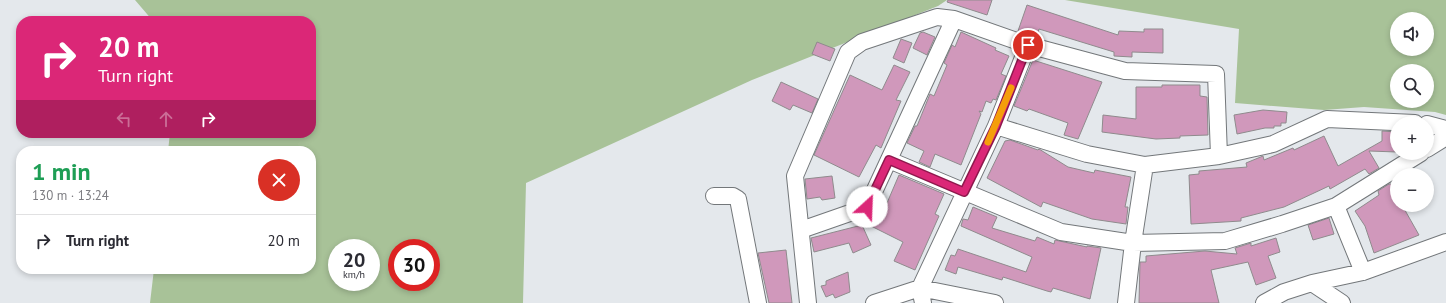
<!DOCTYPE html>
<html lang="en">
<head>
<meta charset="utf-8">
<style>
  body { margin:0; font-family:"PT Sans",sans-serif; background:#f7f7f7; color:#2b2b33; height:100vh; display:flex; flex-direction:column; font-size:15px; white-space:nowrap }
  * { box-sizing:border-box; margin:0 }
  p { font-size:13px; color:#7c7c81 }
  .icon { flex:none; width:22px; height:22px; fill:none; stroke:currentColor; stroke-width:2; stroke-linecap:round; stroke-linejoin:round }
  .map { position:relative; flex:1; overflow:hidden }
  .panel { position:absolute; left:16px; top:146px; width:300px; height:128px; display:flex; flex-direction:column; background:#fff; border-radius:16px; box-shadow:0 2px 6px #0003 }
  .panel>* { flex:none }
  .guide { position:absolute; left:16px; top:16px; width:300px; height:122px; border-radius:16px; box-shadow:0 2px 6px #0003; background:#db2777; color:#fff; overflow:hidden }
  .controls { position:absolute; left:1390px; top:12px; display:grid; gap:8px }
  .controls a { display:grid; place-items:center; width:44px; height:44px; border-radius:50%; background:#fff; box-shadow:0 2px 6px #0003; font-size:20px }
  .speed { position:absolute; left:328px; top:239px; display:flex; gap:8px; font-size:20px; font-weight:700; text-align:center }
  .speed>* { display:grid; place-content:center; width:52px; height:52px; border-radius:50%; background:#fff; box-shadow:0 2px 6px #0003; line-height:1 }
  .speed small { font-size:10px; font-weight:400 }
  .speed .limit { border:6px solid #d22; background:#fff; color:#111 }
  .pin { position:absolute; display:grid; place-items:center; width:34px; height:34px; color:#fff; margin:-17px; border:2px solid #fff; border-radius:50%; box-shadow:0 1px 4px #0007 }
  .me { position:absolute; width:44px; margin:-22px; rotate:25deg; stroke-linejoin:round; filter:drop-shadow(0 0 3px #0008) }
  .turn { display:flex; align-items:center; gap:14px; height:84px; padding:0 16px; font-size:18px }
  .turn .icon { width:52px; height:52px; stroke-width:2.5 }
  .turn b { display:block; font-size:28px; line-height:34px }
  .lanes { display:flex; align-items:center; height:38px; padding:0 16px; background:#0003; justify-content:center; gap:20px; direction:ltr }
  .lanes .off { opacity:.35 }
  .round { display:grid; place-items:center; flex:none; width:42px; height:42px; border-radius:21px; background:#f7f7f7 }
  .summary { display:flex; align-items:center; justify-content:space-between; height:68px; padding:0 16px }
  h1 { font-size:24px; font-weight:700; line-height:30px; color:#1e9e55 }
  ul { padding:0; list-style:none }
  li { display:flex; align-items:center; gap:12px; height:52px; padding:0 16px; border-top:1px solid #e1e1e2 }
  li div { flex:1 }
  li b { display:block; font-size:15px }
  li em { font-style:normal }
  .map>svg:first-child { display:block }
</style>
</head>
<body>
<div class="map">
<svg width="1446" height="303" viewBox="0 0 1446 303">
  <rect width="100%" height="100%" fill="#e4e8ec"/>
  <!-- green -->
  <path fill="#a8c298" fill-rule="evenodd" d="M 135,0 L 947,0 L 938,6 L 752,80 L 526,183 L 523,303 L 150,303 L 154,269 L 311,269 L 311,151 L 168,151 L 170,133 L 311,133 L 311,21 L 153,21 ZM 337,248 L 371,248 L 371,282 L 337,282 ZM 397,248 L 431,248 L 431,282 L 397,282 Z
    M 1065,0 L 1446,0 L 1446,115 L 1435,112 L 1364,107 L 1324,110 L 1235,103 L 1239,29 ZM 1397,19 L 1427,19 L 1427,49 L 1397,49 ZM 1397,71 L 1427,71 L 1427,101 L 1397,101 Z"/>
  <!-- building -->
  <path fill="#d098bb" stroke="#8f8b8d" d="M 948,0 L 992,0 L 987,15 L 947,2 Z
    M 1027,5 L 1118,35 L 1119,31 L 1144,32 L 1144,29 L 1163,29 L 1163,53 L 1132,52 L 1132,57 L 1114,56 L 1114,52 L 1039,29 L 1038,32 L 1033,30 L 1031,36 L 1026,34 L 1018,31 Z
    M 923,32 L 935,37 L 927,55 L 913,48 L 920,33 Z
    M 961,32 L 996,48 L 995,50 L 1009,56 L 1001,74 L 1006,76 L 996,100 L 993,99 L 991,103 L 986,101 L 982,112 L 979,111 L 981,114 L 961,165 L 935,154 L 930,167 L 919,162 L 924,151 L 907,143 L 915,126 L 917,126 L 930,94 L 934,96 L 947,65 L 944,63 L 952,45 L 955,47 Z
    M 901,39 L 912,43 L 904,63 L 893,58 Z
    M 817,42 L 835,49 L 830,61 L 812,54 Z
    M 1033,60 L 1102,82 L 1078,139 L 1064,135 L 1068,123 L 1029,109 L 1027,111 L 1014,106 Z
    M 894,65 L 910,72 L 896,100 L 901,101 L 881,148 L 876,145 L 859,177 L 814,155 L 850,75 L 882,90 Z
    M 781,82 L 818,99 L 812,113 L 793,105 L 790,110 L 772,101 Z
    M 1162,85 L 1200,85 L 1200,96 L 1207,97 L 1208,135 L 1180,136 L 1180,138 L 1156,139 L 1102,132 L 1103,115 L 1136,119 L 1136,87 L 1162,87 Z
    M 1263,110 L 1287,112 L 1286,123 L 1281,123 L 1281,126 L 1274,126 L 1274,128 L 1265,128 L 1237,134 L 1234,115 Z
    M 1382,131 L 1397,132 L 1397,152 L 1369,151 L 1379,168 L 1369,174 L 1365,169 L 1330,189 L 1329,186 L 1284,207 L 1241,218 L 1241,221 L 1191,224 L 1189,175 L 1199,174 L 1199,171 L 1247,167 L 1246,163 L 1263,156 L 1264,160 L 1293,148 L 1294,150 L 1324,136 L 1338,166 L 1382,141 Z
    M 1010,140 L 1038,150 L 1039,149 L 1068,167 L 1094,173 L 1095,170 L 1131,177 L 1125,207 L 1128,207 L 1126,224 L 1092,219 L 1043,202 L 1041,207 L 987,178 L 1005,141 Z
    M 899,175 L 944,194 L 935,214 L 939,216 L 915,270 L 894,261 L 903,242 L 869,225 L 881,200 L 887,203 Z
    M 832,176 L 835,198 L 822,200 L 820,197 L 807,199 L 805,179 Z
    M 1389,184 L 1391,184 L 1397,193 L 1397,205 L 1402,205 L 1419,235 L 1374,253 L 1365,226 L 1355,211 L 1379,195 L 1378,191 Z
    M 973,207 L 997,217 L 992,228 L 1035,241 L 1037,237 L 1054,244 L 1055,240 L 1087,247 L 1087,246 L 1101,248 L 1090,299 L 1053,288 L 1051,292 L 1047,291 L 1003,277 L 1002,280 L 958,267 L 956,274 L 945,270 L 951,255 L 955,256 L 958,249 L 1026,272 L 1032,257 L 961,226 L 963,219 L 968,220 Z
    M 1329,218 L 1334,234 L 1313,240 L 1308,225 Z
    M 862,225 L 871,245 L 853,253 L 849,243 L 814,252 L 811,238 Z
    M 1276,238 L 1280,252 L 1268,256 L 1276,278 L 1256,285 L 1248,262 L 1211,270 L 1219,303 L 1139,303 L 1140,262 L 1146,262 L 1146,256 L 1205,251 L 1237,254 L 1235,248 L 1251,243 L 1251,246 Z
    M 786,250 L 792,303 L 769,303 L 758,253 Z
    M 848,272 L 850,292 L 835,298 L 833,294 L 826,297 L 821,286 L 826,285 L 826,281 Z"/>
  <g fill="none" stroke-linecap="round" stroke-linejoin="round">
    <defs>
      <path id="street" d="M 1427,124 L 1446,129
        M 996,126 L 1087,154 L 1145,165 L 1219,156
        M 1427,149 L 1446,137
        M 889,160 L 1061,232 L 1133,243 L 1225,241 L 1282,224 L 1336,206 L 1421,153
        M 714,196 L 733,196 L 738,199 L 758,303
        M 1336,206 L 1363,272
        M 801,230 L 867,207 L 954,19
        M 1312,283 L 1342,303
        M 808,303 L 795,176 L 848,52 L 862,42 L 937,17 L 954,19 L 1028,45 L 1125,71 L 1216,74 L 1219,156 L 1273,144 L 1327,119 L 1415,123
        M 874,303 L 920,288 L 995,303
        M 923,303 L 920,288 L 996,126 L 1028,45
        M 1126,303 L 1133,243 L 1145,165
        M 1264,303 L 1284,292 L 1312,283 L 1363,272 L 1446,242"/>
    </defs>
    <!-- street casing -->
    <use href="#street" stroke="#73777a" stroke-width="18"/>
    <!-- street -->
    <use href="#street" stroke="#fff" stroke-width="16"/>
  </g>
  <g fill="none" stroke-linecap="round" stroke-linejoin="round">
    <defs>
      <path id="route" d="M 867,207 L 889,160 L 964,192 L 996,126 L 1028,45"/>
    </defs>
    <!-- route casing -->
    <use href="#route" stroke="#8e194d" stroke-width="10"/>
    <!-- route -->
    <use href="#route" stroke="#db2777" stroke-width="7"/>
    <!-- slow -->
    <path stroke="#f59e0b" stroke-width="7" d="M 988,142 L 1011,88"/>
  </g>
</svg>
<div class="controls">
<a><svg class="icon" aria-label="sound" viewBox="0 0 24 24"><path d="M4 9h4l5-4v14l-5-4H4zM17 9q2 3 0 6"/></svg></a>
<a><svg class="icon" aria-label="search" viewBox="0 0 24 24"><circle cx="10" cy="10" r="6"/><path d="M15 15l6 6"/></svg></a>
<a>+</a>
<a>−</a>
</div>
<div class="speed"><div>20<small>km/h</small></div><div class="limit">30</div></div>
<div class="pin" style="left:1028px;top:45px;background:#d93025"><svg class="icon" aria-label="arrive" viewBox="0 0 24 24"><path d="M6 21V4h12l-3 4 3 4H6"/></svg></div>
<svg class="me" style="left:867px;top:207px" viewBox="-20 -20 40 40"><circle r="19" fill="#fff"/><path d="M0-13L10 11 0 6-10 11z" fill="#db2777"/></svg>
<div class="guide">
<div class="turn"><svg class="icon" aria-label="right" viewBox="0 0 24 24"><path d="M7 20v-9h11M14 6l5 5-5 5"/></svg><div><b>20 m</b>Turn right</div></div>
<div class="lanes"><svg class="icon off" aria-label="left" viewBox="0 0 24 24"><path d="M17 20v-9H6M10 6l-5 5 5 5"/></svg><svg class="icon off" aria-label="ahead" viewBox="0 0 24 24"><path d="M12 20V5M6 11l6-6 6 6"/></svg><svg class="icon" aria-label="right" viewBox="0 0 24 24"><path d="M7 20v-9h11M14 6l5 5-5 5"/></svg></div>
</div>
<section class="panel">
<div class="summary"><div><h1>1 min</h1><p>130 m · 13:24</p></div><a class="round" style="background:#d93025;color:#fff"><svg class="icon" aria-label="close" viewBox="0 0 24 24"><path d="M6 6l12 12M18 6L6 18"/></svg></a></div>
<ul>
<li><svg class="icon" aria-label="right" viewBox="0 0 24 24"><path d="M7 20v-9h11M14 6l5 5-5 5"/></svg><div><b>Turn right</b></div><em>20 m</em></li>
</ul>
</section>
</div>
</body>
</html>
